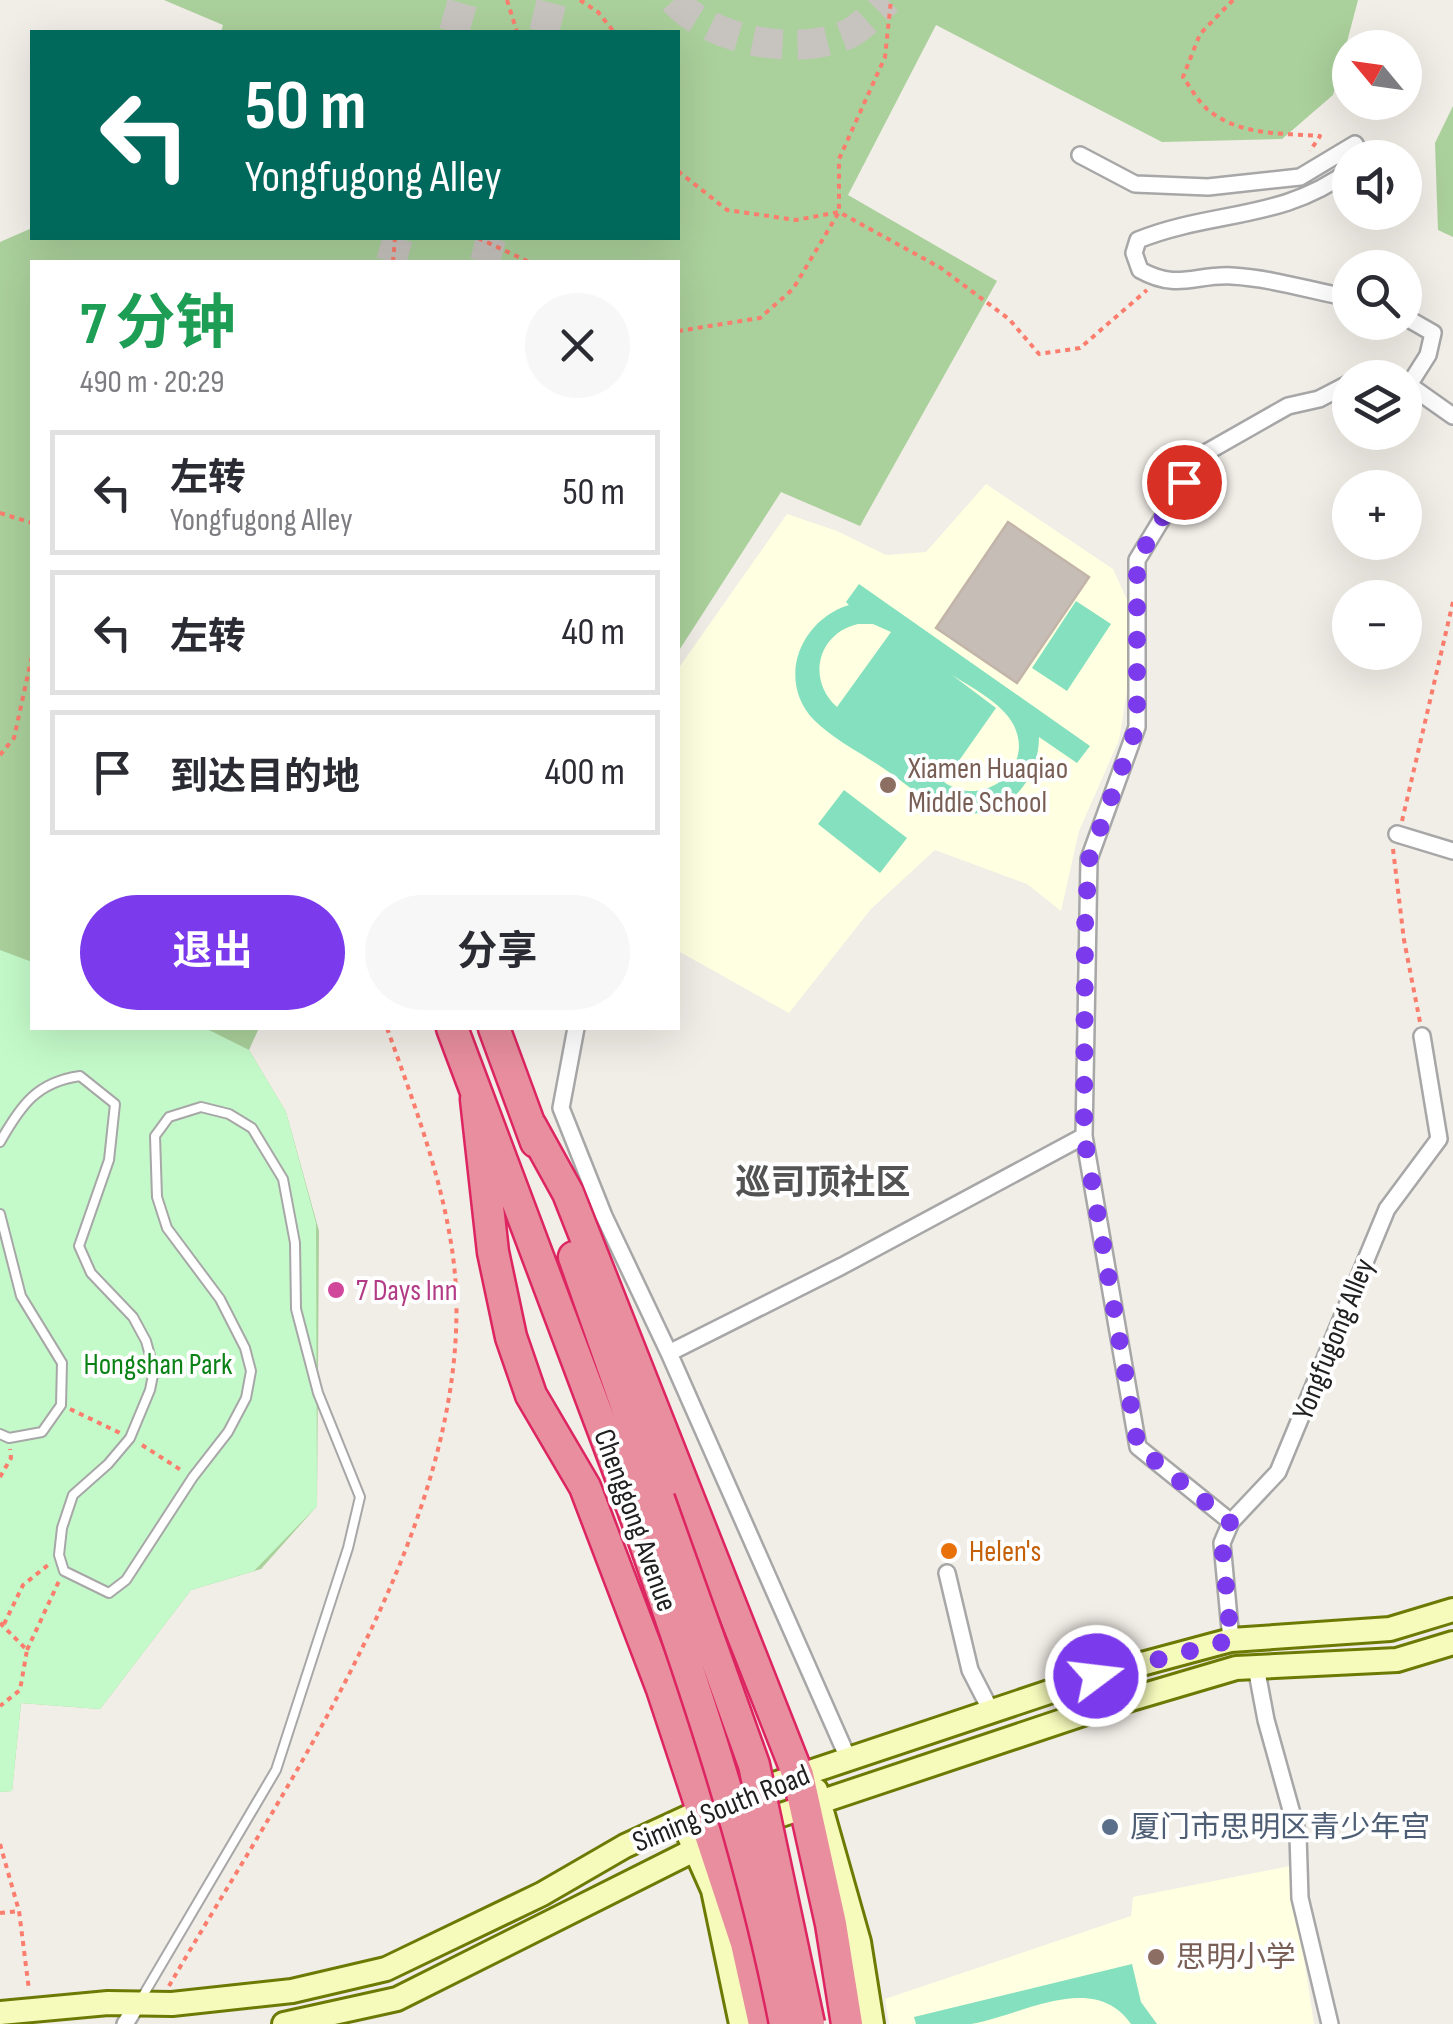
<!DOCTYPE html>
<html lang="zh">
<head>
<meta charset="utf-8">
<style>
  body { margin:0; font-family:"Sofia Sans Condensed","Noto Sans SC",sans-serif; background:#f7f7f7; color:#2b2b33; height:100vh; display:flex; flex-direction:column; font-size:38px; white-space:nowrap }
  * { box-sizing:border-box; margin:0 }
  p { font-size:32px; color:#7c7c81 }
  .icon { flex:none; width:55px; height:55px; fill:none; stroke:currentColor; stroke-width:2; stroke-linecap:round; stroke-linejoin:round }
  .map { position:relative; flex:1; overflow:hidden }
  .details { position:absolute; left:30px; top:260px; width:650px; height:770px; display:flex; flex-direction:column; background:#fff; border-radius:0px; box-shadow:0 10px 40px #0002 }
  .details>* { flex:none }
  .hud { position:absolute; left:30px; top:30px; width:650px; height:210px; border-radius:0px; box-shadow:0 10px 40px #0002; background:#00695c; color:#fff; overflow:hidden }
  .needle { width:65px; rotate:299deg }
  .controls { position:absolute; left:1332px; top:30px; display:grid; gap:20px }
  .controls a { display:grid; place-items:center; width:90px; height:90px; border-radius:50%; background:#fff; box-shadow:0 10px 40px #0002; font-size:50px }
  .pin { position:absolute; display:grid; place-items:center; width:85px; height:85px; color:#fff; margin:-42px; border:5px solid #fff; border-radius:50%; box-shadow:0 2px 10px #0007 }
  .me { position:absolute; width:110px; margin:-55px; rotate:75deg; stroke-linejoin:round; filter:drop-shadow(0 0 8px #0008) }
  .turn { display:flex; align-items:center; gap:35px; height:210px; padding:0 50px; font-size:45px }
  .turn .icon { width:130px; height:130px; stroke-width:2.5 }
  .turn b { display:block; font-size:70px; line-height:85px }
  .round { display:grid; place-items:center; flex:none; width:105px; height:105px; border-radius:52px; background:#f7f7f7 }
  .summary { display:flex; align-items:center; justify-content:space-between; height:170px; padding:0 50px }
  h1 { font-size:60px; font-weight:700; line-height:75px; color:#1e9e55 }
  .primary-button { display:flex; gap:20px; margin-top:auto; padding:20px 50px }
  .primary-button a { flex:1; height:115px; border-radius:60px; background:#7c3aed; color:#fff; font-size:40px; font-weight:700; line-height:115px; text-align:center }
  .primary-button a+a { background:#f7f7f7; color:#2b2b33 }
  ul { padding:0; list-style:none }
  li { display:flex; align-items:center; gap:30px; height:125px; margin:0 20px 15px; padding:0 30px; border:5px solid #e1e1e2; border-radius:0px }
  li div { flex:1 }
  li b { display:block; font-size:38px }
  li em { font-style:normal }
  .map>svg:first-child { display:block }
</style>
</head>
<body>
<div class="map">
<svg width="1453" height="2024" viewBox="0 0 1453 2024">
  <rect width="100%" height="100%" fill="#f1ede7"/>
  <!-- education -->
  <path fill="#ffffe1" d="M 986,484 L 1113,569 L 1138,624 L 1119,740 L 1079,831 L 1061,911 L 1027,884 L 935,850 L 871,909 L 789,1013 L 678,951 L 678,669 L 787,514 L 837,531 L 886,555 L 926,552 Z
    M 1290,1866 L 1314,2024 L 889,2024 L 885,1999 L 1131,1916 L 1133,1897 Z"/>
  <!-- forest -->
  <path fill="#aad09b" d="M 164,0 L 1358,0 L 1333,95 L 1282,139 L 1162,142 L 936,25 L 848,195 L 997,281 L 860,526 L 781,492 L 678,652 L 678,262 L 32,262 L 32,1028 L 259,1028 L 249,1050 L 286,1112 L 319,1231 L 317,1506 L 261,1569 L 191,1590 L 100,1709 L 21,1703 L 12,1791 L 0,1792 L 0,242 L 32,228 L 32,238 L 678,238 L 678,32 L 221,32 L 223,25 Z
    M 1453,106 L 1453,237 L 1438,230 L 1435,143 Z"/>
  <!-- park -->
  <path fill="#c4fac9" d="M 0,950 L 32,962 L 32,1028 L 205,1028 L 249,1050 L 286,1112 L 316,1223 L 317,1506 L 254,1571 L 191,1590 L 100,1709 L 21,1703 L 12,1791 L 0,1792 Z"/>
  <!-- pitch -->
  <path fill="#84e0be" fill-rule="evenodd" d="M 859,584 L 1090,746 L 1077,763 L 1039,737 C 1039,785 999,827 948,810 C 925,802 904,782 883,768 C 861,753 833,739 814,720 C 776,680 800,620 849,605 L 846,602 ZM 858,624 L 873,624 L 891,632 L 837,707 C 806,679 818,633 858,624 ZM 952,675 C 971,687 1002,703 1013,724 C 1037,768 983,810 944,782 L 996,708 Z
    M 1076,601 L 1111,624 L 1067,691 L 1032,668 Z
    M 844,790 L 907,838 L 880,873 L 818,824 Z
    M 1132,1964 L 1141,2002 L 1157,2024 L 1131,2024 C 1093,1970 1021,2016 971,2024 C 953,2024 933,2024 916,2024 L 914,2017 Z"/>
  <!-- building -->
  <path fill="#c6bdb6" stroke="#c3b4a9" stroke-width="2.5" d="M 1008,522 L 1089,577 L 1017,683 L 936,628 Z"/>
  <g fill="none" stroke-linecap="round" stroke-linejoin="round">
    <!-- highway-tunnel -->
    <path stroke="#c7c4bf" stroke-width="30" stroke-dasharray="30 15" stroke-linecap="butt" d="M 674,0 C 710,41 803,59 852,32 C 865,24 877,10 888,0
      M 454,32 L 463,0
      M 544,32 L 552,0
      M 391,262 L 398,238
      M 485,262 L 491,238"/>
    <defs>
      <path id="lane" d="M 0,1142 C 21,1105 37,1082 80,1076 L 115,1104 L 109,1160 L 79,1246 L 91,1273 L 133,1317 L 146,1341 L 154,1370 L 150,1390 L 130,1438 L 108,1464 L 73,1495 L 62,1528 L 59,1555 L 64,1571 L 109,1593 L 126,1580 L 193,1477 L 228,1432 L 246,1398 L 251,1371 L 245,1348 L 220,1299 L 167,1228 L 157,1197 L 155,1136 L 169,1117 L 201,1107 L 229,1114 L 252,1128 L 283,1179 L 295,1243 L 296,1309 L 318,1393 L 360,1497 L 348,1548 L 276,1770 L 141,1999
        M 0,1214 L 21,1296 L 62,1363 L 61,1405 L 42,1432 L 9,1438 L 0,1434"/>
      <path id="street" d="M 1080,155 L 1135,184 L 1208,187 L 1300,177 L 1355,144 L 1362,158
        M 1350,170 C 1282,221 1213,210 1138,240 L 1134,253 L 1140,270 C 1178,291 1195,274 1232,276 C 1271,278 1312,291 1350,298
        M 1405,317 L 1433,333 L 1428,355 L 1409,385 L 1405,383
        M 1361,378 L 1374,371 L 1391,378
        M 1409,385 L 1453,416
        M 1397,834 L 1453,851
        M 576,1028 L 561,1108 L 604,1216 L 669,1353 L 848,1758
        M 669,1353 L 842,1266 L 1084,1136
        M 1231,1522 L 1138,1447 L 1084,1136 L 1089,859 L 1137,727 L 1137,560 L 1200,456 L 1288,406 L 1319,399 L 1350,383
        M 947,1573 L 970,1670 L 991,1711
        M 1231,1640 L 1222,1543 L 1231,1522 L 1278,1472 L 1387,1209 L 1439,1139 L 1422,1036
        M 1256,1667 L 1266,1720 L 1298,1835 L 1300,1898 L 1330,2024
        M 125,2024 L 138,2003"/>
      <path id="secondary" d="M 816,1790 L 859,1942 L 872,2024
        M 744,1794 L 1097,1676 L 1231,1640 L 1390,1629 L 1453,1610
        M 754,1824 L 1104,1707 L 1236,1668 L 1397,1660 L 1453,1643
        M 689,1836 L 713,1890 L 741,2024
        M 0,2013 L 108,2003 L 172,2004 L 292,1991 L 386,1969 L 542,1894 L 625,1846 L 714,1805
        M 284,2024 L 397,1999 L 724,1835"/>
      <path id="highway" d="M 452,1028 L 634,1512
        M 494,1028 L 536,1142
        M 476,1099 L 493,1252 L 511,1337 L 531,1395 L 585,1487 L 662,1689 L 746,1943 L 764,2024
        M 531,1126 L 568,1193 L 798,1775 L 831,1924 L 847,2024
        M 574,1257 L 659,1499"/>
    </defs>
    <!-- lane casing -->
    <use href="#lane" stroke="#a7a7a7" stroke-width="12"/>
    <!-- street casing -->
    <use href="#street" stroke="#a7a7a7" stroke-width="20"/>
    <!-- secondary casing -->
    <use href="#secondary" stroke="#6c7a04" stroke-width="28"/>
    <!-- highway casing -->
    <use href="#highway" stroke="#dd2562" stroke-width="35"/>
    <!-- path -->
    <path stroke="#fb7d6d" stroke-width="4" stroke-dasharray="5 5" stroke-linecap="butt" d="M 507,0 L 517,32
      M 580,0 L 598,12 L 614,32
      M 1233,0 L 1200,34 L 1183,77 C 1190,87 1198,101 1207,109 C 1239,136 1281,133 1320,136 L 1310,151
      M 678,171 L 727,210 L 796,220 L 839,212 L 941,268 L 1009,319 L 1039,354 L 1080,348 L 1147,290
      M 478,238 L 529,262
      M 393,262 L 395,238
      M 678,331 L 760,318 L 793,289 L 839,212 L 839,159 L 885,57 L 891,0
      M 0,513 L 32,523
      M 0,755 L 14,738 L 32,656
      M 1402,821 L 1453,602
      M 1393,849 L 1404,940 L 1420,1022
      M 70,1409 L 120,1433
      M 142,1445 L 184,1472
      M 0,1477 L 11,1458 L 10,1449
      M 0,1623 L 27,1650 L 20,1690 L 0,1706
      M 4,1624 L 23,1585 L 48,1565
      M 27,1650 L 59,1581
      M 0,1844 L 19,1911 L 29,1990
      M 0,1913 L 19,1911
      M 169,1986 C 285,1785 467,1529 456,1290 C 452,1203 416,1109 387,1028"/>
    <!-- lane -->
    <use href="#lane" stroke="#fff" stroke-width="8"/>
    <!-- street -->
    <use href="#street" stroke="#fff" stroke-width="15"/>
    <!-- secondary -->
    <use href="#secondary" stroke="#f6fabb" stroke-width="22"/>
    <!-- highway -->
    <use href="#highway" stroke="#e88e9e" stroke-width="30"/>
    <defs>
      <path id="highway-bridge" d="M 659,1499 L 754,1765 L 809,2024
        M 634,1512 C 693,1680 751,1849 785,2024"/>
    </defs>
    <!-- highway-bridge casing -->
    <use href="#highway-bridge" stroke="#dd2562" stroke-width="35" stroke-linecap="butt"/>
    <!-- highway-bridge -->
    <use href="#highway-bridge" stroke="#e88e9e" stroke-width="30"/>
  </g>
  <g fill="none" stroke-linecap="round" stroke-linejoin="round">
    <!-- route -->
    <path stroke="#7c3aed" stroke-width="18" stroke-dasharray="0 32.4" d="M 1096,1676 L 1231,1640 L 1222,1543 L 1230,1522 L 1138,1447 L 1084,1136 L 1085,926 L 1089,859 L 1137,726 L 1137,560 L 1184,482"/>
  </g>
  <!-- markers -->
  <g fill="#8d6e63" stroke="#fff" stroke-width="4">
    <circle cx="888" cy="785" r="10"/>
    <circle cx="1156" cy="1957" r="10"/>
  </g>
  <circle fill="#d1479c" stroke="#fff" stroke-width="4" cx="336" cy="1290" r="10"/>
  <circle fill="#e8710a" stroke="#fff" stroke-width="4" cx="949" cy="1551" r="10"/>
  <circle fill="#5c6f8a" stroke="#fff" stroke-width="4" cx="1110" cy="1827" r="10"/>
  <g text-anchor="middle" stroke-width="8" stroke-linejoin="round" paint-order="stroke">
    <!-- education labels -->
    <g font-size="30" fill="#785e54" stroke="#fff" text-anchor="start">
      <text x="908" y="778">Xiamen Huaqiao<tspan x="908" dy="34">Middle School</tspan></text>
      <text x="1176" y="1967">思明小学</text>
    </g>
    <!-- hotel labels -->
    <g font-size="30" fill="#b23c85" stroke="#fff" text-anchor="start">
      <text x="356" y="1300">7 Days Inn</text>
    </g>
    <!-- street labels -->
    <g font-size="30" fill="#202020" stroke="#fff">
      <text transform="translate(1333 1339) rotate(-68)" y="10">Yongfugong Alley</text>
      <text transform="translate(636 1520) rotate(70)" y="10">Chenggong Avenue</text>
      <text transform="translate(721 1808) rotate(-22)" y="10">Siming South Road</text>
    </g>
    <!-- park labels -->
    <g font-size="30" fill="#0b8216" stroke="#fff">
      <text x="158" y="1374">Hongshan Park</text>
    </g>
    <!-- food labels -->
    <g font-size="30" fill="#c56008" stroke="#fff" text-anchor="start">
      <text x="969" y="1561">Helen's</text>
    </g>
    <!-- service labels -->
    <g font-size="30" fill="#4e5e75" stroke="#fff" text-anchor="start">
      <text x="1130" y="1837">厦门市思明区青少年宫</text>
    </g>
    <!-- quarter labels -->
    <g font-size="35" font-weight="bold" fill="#535353" stroke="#fff">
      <text x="823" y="1194">巡司顶社区</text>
    </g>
  </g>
</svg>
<div class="controls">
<a><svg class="needle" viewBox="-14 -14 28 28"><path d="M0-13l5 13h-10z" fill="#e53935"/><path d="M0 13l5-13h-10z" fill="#7c7c81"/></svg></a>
<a><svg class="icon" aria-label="sound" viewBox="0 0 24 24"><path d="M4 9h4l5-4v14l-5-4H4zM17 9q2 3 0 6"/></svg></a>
<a><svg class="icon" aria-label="search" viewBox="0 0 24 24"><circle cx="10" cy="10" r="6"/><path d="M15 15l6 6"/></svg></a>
<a><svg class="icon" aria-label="layers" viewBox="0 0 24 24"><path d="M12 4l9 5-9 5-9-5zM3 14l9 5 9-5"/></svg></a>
<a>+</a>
<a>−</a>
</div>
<div class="pin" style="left:1184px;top:482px;background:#d93025"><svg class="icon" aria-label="arrive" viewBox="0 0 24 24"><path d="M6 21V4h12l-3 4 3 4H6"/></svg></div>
<svg class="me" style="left:1096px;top:1676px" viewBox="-20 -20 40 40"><circle r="17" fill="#7c3aed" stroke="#fff" stroke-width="3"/><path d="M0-11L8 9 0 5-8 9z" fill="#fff"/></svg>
<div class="hud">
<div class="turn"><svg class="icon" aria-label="left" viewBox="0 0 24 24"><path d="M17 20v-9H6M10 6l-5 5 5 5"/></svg><div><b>50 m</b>Yongfugong Alley</div></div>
</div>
<section class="details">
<div class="summary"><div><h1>7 分钟</h1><p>490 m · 20:29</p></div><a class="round"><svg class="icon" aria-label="close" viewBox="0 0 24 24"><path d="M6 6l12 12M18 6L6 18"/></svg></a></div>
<ul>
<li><svg class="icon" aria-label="left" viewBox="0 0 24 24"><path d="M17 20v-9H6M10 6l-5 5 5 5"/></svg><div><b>左转</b><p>Yongfugong Alley</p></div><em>50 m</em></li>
<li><svg class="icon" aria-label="left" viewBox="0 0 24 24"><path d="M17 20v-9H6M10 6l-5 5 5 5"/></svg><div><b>左转</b></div><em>40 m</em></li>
<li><svg class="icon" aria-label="arrive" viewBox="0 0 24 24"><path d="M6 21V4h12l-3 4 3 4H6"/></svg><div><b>到达目的地</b></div><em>400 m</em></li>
</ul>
<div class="primary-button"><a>退出</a><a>分享</a></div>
</section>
</div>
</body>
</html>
